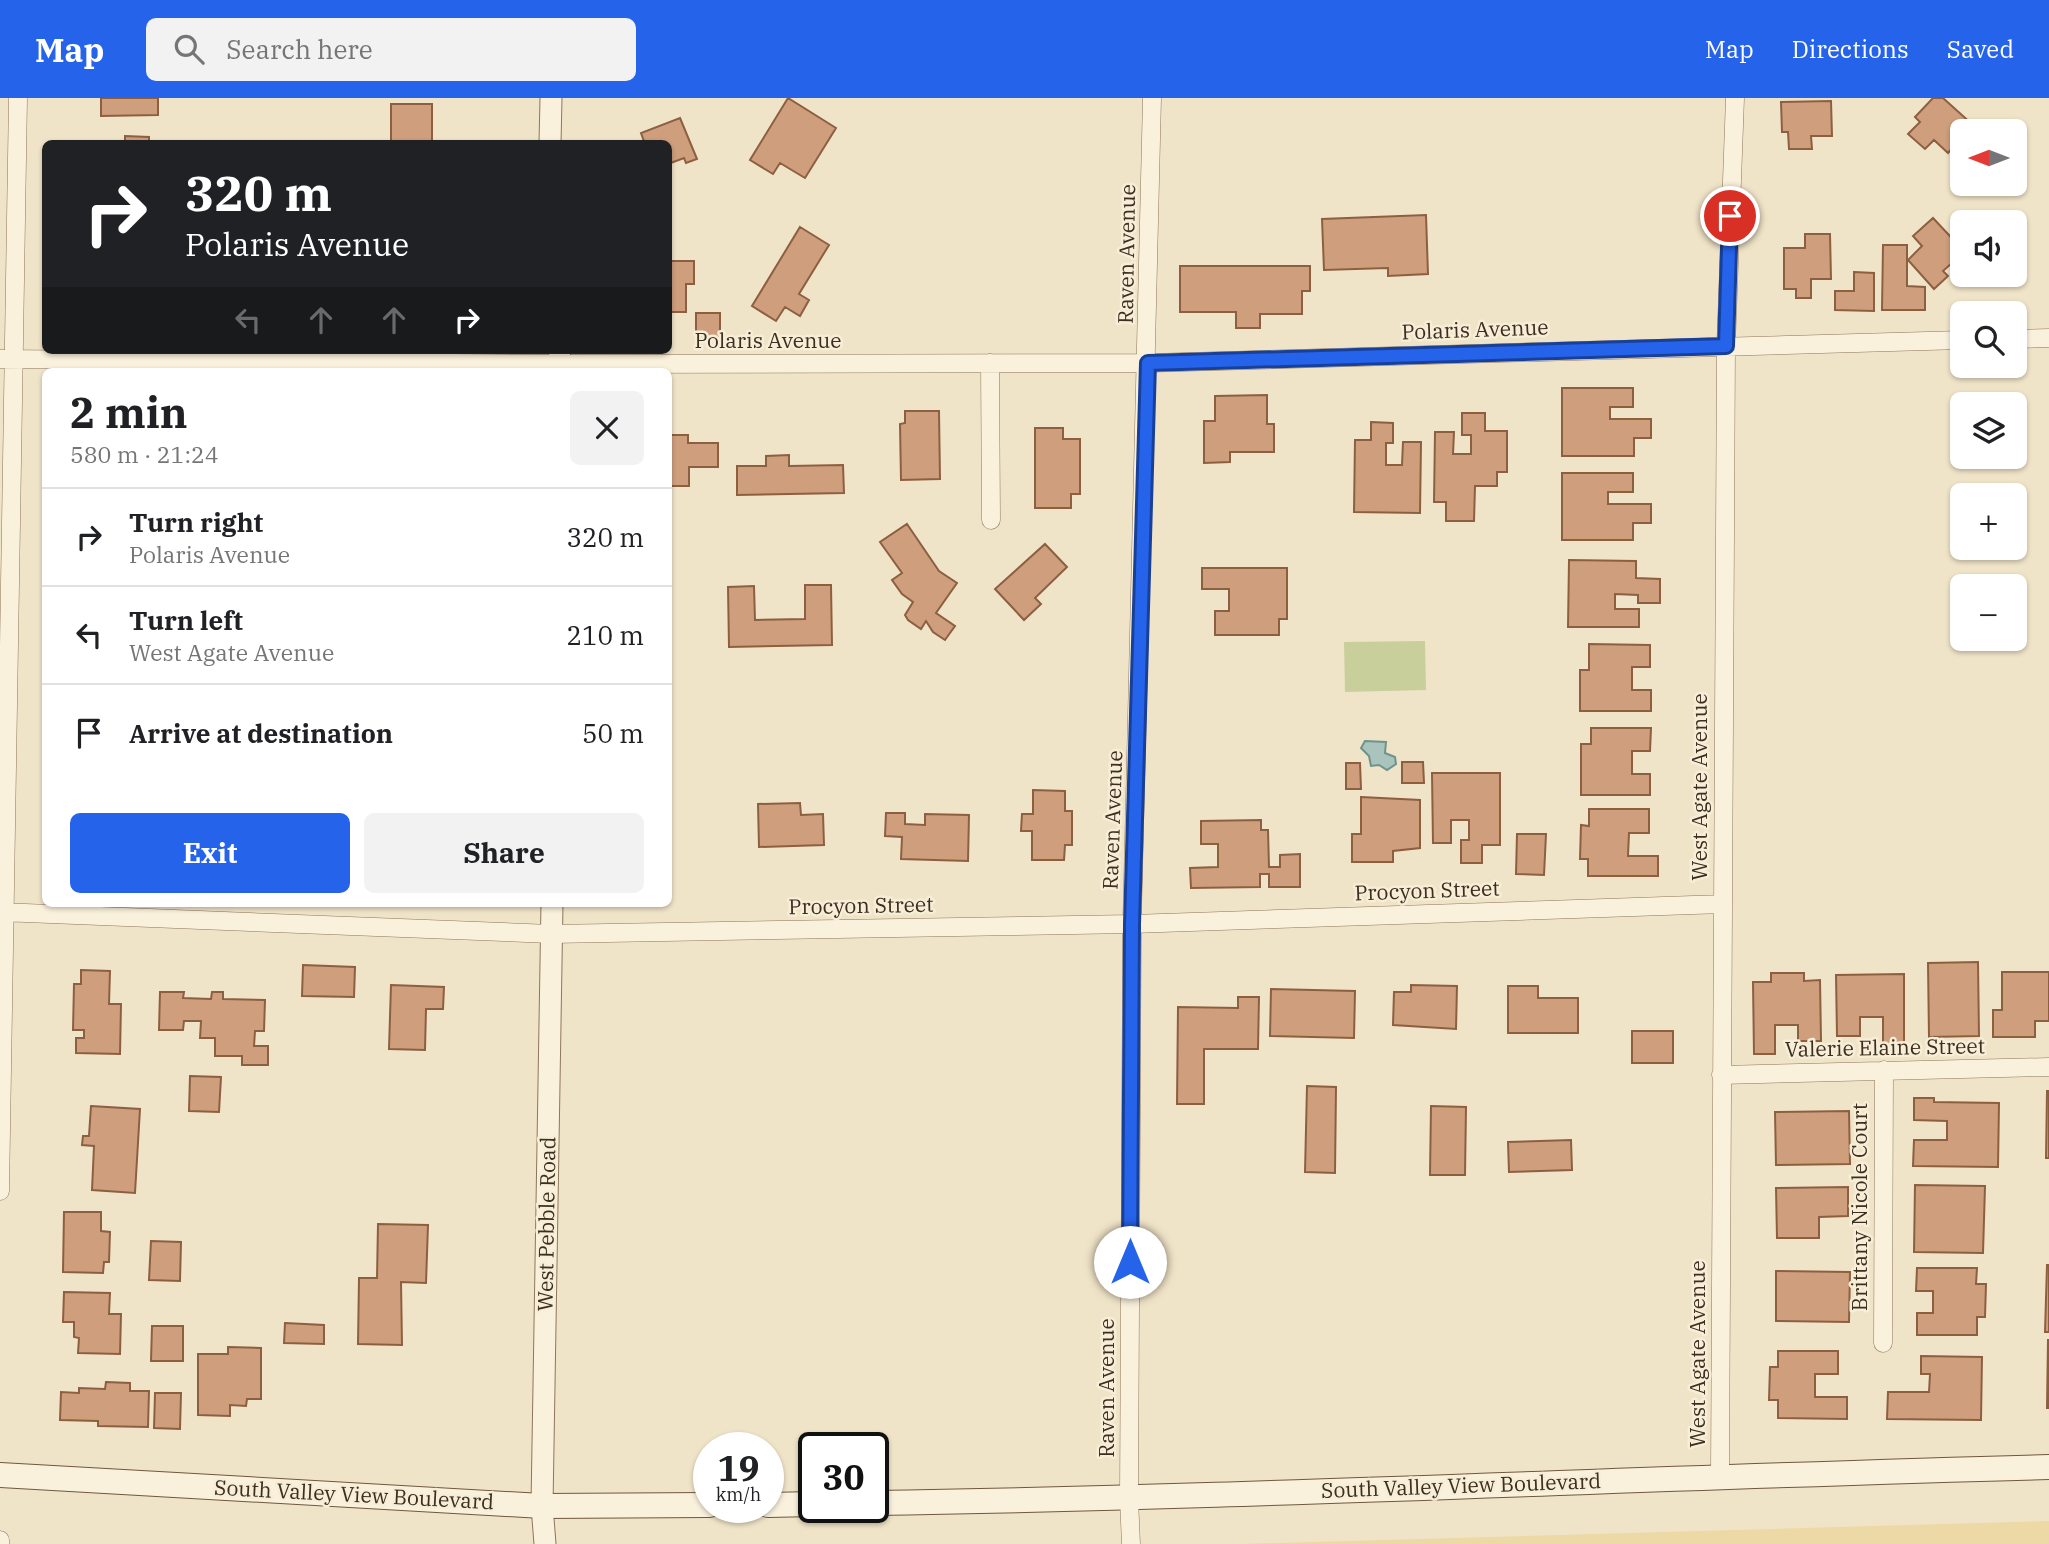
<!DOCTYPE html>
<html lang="en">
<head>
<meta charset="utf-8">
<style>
  body { margin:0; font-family:"IBM Plex Serif",serif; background:#f2f2f2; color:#202124; height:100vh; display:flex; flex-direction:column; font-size:26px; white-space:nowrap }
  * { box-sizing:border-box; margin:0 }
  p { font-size:23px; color:#757577 }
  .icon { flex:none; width:38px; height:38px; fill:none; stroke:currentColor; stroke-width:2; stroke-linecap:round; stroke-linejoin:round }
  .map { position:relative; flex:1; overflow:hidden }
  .panel { position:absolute; left:42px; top:270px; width:630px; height:539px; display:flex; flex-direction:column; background:#fff; border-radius:10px; box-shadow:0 2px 5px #0004 }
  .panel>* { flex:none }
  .guide { position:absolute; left:42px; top:42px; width:630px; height:214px; border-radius:10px; box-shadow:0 2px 5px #0004; background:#202124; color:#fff; overflow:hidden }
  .needle { width:46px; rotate:270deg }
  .tools { position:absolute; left:1950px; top:21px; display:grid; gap:14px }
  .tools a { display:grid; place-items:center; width:77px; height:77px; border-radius:10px; background:#fff; box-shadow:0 2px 5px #0004; font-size:35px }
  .speed { position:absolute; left:693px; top:1334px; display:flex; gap:14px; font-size:35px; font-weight:700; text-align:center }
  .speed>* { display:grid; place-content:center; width:91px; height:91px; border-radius:50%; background:#fff; box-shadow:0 2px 5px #0004; line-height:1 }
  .speed small { font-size:18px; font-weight:400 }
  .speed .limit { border:4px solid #111; border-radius:10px; background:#fff; color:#111 }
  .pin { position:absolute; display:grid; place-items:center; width:60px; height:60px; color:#fff; margin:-30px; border:4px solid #fff; border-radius:50%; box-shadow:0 2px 7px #0007 }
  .me { position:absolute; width:77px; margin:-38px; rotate:0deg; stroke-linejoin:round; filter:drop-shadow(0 0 5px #0008) }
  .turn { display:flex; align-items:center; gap:24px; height:147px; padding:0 28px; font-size:32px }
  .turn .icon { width:91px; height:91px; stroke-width:2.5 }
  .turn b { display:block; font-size:49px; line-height:60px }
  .lanes { display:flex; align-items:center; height:66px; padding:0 28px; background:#0003; justify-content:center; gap:35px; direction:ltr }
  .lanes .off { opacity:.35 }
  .round { display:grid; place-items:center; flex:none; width:74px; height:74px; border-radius:10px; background:#f2f2f2 }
  .head { display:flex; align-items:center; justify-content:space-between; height:119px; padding:0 28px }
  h1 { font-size:42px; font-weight:700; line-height:52px }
  .cta { display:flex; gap:14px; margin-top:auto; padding:14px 28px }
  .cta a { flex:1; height:80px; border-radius:10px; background:#2563eb; color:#fff; font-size:28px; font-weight:700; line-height:80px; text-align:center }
  .cta a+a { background:#f2f2f2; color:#202124 }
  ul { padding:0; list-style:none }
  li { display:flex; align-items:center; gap:21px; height:98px; padding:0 28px; border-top:2px solid #e0e0e0 }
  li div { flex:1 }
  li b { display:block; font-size:26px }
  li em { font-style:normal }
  header { display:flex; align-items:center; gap:42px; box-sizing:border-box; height:98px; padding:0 35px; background:#2563eb; color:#fff }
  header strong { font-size:33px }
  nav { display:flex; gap:38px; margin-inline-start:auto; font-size:24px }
  .search { width:490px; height:63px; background:#f2f2f2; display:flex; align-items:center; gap:18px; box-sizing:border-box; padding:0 24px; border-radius:10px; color:#757577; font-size:26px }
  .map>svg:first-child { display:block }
</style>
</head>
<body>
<header>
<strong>Map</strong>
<div class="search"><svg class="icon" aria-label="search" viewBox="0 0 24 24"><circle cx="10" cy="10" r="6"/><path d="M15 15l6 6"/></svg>Search here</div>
<nav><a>Map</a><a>Directions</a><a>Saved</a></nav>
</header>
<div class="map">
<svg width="2049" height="1446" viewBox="0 0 2049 1446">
  <rect width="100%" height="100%" fill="#f0e4c8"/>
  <!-- green -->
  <path fill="#c9cf9b" d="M 1425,543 L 1426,592 L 1345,594 L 1344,544 Z"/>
  <!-- sand -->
  <path fill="#ecd9a5" d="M 2049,1423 L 2049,1446 L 1241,1446 Z"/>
  <!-- water -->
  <path fill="#a9c4bc" stroke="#6f938a" stroke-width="2" d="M 1365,643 L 1386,644 L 1385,655 L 1395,659 L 1396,666 L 1387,672 L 1379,667 L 1371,668 L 1369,658 L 1361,650 Z"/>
  <!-- building -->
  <path fill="#cf9f7d" stroke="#8d5f41" stroke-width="2" d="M 101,0 L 158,0 L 158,17 L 101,18 Z
    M 788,0 L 836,30 L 805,80 L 780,65 L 773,76 L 750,62 Z
    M 1933,0 L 1943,0 L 1973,27 L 1967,33 L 1962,33 L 1962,39 L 1948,55 L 1934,42 L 1925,51 L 1908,36 L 1920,24 L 1915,19 Z
    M 1831,3 L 1832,38 L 1811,38 L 1812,51 L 1789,51 L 1788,34 L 1782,34 L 1781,4 Z
    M 391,6 L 432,6 L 432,46 L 391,46 Z
    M 680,20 L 697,61 L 686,65 L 684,60 L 668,66 L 668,46 L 645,46 L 641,35 Z
    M 125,38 L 149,39 L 149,46 L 125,46 Z
    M 1426,117 L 1428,176 L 1388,178 L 1388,170 L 1324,172 L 1322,121 Z
    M 1933,120 L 1962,151 L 1962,156 L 1943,173 L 1948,178 L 1934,191 L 1908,162 L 1922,148 L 1913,138 Z
    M 800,129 L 829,147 L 799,196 L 809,202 L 800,218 L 785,209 L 776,223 L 752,208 Z
    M 1805,136 L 1830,136 L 1831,181 L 1811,181 L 1811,200 L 1796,200 L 1796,191 L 1784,191 L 1784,150 L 1805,150 Z
    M 1883,147 L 1907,147 L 1907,188 L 1925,189 L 1925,212 L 1882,212 Z
    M 668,163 L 694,163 L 694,186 L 686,186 L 686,214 L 668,214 Z
    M 1180,168 L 1310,168 L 1310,193 L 1302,193 L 1302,216 L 1260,216 L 1260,230 L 1236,230 L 1236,214 L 1180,214 Z
    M 1854,174 L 1874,175 L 1874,213 L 1835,212 L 1835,193 L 1854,193 Z
    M 696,215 L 720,215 L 720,241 L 696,241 Z
    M 1562,290 L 1633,290 L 1633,309 L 1610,309 L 1610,321 L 1651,321 L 1651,340 L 1634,340 L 1634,358 L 1562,358 Z
    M 1267,297 L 1267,326 L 1274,326 L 1274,354 L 1230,354 L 1230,364 L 1204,365 L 1204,323 L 1215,323 L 1215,298 Z
    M 905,313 L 939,313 L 940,381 L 901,382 L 900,326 L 905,325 Z
    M 1462,315 L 1485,315 L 1485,333 L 1507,333 L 1507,374 L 1497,374 L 1497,388 L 1475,388 L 1474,423 L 1446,423 L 1446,404 L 1434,404 L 1435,334 L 1454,334 L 1453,356 L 1471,356 L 1471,337 L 1462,337 Z
    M 1371,324 L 1393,325 L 1393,345 L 1386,345 L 1386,367 L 1402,367 L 1403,344 L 1421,344 L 1420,415 L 1354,414 L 1355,342 L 1371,342 Z
    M 1035,330 L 1063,330 L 1063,341 L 1080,341 L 1080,396 L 1071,396 L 1071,410 L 1035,410 Z
    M 668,337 L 688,337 L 688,345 L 718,345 L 718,369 L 689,369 L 689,388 L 668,388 Z
    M 789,357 L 789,368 L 843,367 L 844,395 L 737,397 L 737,368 L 766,368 L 766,358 Z
    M 1562,375 L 1633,375 L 1633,394 L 1608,394 L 1608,406 L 1651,406 L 1651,425 L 1633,425 L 1633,442 L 1562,442 Z
    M 907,426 L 939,473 L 957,485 L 936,515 L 955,528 L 945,542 L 933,534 L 926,523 L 921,531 L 908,522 L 905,517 L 913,504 L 902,496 L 892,482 L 902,475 L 880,444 Z
    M 1045,446 L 1067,469 L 1035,500 L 1041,506 L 1024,522 L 995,491 Z
    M 1569,462 L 1636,463 L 1636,480 L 1660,481 L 1660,505 L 1638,505 L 1638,497 L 1615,496 L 1615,511 L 1639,511 L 1639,529 L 1568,529 Z
    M 1202,470 L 1287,470 L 1287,521 L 1279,521 L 1279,537 L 1215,537 L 1215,513 L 1229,513 L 1229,491 L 1202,491 Z
    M 805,487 L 831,487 L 832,547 L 729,549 L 728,489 L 754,488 L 755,522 L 805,521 Z
    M 1589,546 L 1650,547 L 1650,569 L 1632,569 L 1632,592 L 1651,592 L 1651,613 L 1580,613 L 1580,572 L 1589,572 Z
    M 1591,630 L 1651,630 L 1650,653 L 1632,653 L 1632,676 L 1650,676 L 1650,697 L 1581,697 L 1581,646 L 1591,646 Z
    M 1402,664 L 1423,664 L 1424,685 L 1402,685 Z
    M 1346,665 L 1360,665 L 1361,691 L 1346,691 Z
    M 1432,675 L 1500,675 L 1500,747 L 1482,747 L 1482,765 L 1461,765 L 1461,742 L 1469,742 L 1469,722 L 1451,722 L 1451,745 L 1433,745 Z
    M 1033,692 L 1065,693 L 1065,713 L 1072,713 L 1072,747 L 1065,747 L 1064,762 L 1032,762 L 1032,733 L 1021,733 L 1022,716 L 1033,716 Z
    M 1361,699 L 1420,702 L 1420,750 L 1393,753 L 1393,764 L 1352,764 L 1352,736 L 1361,736 Z
    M 800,705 L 801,717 L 823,716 L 824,747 L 759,749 L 758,706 Z
    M 1589,711 L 1649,711 L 1649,735 L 1629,735 L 1628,758 L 1658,758 L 1658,778 L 1588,778 L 1588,761 L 1580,761 L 1581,727 L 1589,728 Z
    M 886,715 L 905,715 L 905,726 L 925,727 L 925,716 L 969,717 L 968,763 L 901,761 L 902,739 L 885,738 Z
    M 1261,722 L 1261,732 L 1268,732 L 1269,769 L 1280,769 L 1280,757 L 1300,756 L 1300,789 L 1269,789 L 1269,776 L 1260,776 L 1260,789 L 1191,790 L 1190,770 L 1218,769 L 1218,746 L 1201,746 L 1201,723 Z
    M 1517,736 L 1546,736 L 1544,777 L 1516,776 Z
    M 1978,864 L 1979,938 L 1929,939 L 1928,865 Z
    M 303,867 L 355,869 L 354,899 L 302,898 Z
    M 81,872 L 110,873 L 109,906 L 121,906 L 120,956 L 76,955 L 76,940 L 84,940 L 84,932 L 73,932 L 74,886 L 81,886 Z
    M 2002,874 L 2049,874 L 2049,923 L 2035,923 L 2035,939 L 1993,939 L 1993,912 L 2002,912 Z
    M 1771,875 L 1804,875 L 1804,883 L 1820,882 L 1821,943 L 1798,943 L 1798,927 L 1775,927 L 1775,956 L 1754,956 L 1753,884 L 1771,884 Z
    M 1904,876 L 1904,946 L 1883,946 L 1883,919 L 1860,919 L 1860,938 L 1837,938 L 1836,877 Z
    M 391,887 L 444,889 L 443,911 L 426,911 L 425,952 L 389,951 Z
    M 1411,887 L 1457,888 L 1456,931 L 1393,927 L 1394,894 L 1411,894 Z
    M 1508,888 L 1538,888 L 1538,900 L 1578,900 L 1578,935 L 1508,935 Z
    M 1271,891 L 1355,893 L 1354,940 L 1270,938 Z
    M 160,894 L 184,894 L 183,900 L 211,901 L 212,894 L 223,894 L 223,901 L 265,902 L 264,933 L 255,933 L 254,948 L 268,948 L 268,967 L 242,967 L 242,958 L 215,958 L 215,940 L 200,940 L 201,923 L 184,923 L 183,932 L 159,932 Z
    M 1238,899 L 1259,899 L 1258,951 L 1204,951 L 1204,1006 L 1177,1006 L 1178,909 L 1238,910 Z
    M 1632,933 L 1673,933 L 1673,965 L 1632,965 Z
    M 190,978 L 221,979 L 219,1014 L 189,1013 Z
    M 1307,988 L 1336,989 L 1335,1075 L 1305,1074 Z
    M 2047,993 L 2049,993 L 2049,1060 L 2046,1060 Z
    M 1914,1000 L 1934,1000 L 1934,1004 L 1999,1005 L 1998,1069 L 1913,1068 L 1914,1042 L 1947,1042 L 1947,1023 L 1914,1022 Z
    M 91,1008 L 140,1011 L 135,1095 L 92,1092 L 94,1048 L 82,1047 L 83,1038 L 89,1038 Z
    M 1431,1008 L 1466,1009 L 1465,1077 L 1430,1077 Z
    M 1849,1013 L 1850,1066 L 1776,1067 L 1775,1014 Z
    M 1571,1042 L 1572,1072 L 1509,1074 L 1508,1044 Z
    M 1915,1087 L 1985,1088 L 1983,1155 L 1914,1154 Z
    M 1848,1089 L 1848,1118 L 1819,1119 L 1819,1140 L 1777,1140 L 1776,1090 Z
    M 64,1114 L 101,1114 L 101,1133 L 110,1134 L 109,1164 L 104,1164 L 103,1175 L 63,1174 Z
    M 378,1126 L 428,1127 L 426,1185 L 401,1184 L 402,1247 L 358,1246 L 359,1180 L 377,1180 Z
    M 151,1143 L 181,1144 L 180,1183 L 149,1182 Z
    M 2047,1167 L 2049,1167 L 2049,1234 L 2045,1234 Z
    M 1917,1170 L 1977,1170 L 1976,1186 L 1986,1186 L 1985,1219 L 1977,1219 L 1977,1237 L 1917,1237 L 1917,1215 L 1933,1215 L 1933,1193 L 1916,1193 Z
    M 1776,1173 L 1850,1174 L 1849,1224 L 1776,1223 Z
    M 64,1194 L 110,1195 L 109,1216 L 121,1216 L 120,1256 L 78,1255 L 79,1240 L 74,1239 L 74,1224 L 63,1224 Z
    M 285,1225 L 324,1227 L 324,1246 L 284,1245 Z
    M 152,1228 L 183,1228 L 183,1263 L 151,1263 Z
    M 2048,1242 L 2049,1242 L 2049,1310 L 2047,1310 Z
    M 228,1249 L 261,1250 L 261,1301 L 247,1301 L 246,1308 L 230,1307 L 230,1318 L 198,1317 L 198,1256 L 228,1256 Z
    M 1778,1253 L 1838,1253 L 1838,1276 L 1815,1276 L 1815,1299 L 1847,1299 L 1847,1321 L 1778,1320 L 1778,1302 L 1769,1302 L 1770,1269 L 1778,1269 Z
    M 1921,1258 L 1982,1259 L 1981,1322 L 1887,1321 L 1888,1294 L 1929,1294 L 1930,1276 L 1921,1276 Z
    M 106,1284 L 130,1285 L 130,1293 L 149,1293 L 148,1329 L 98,1328 L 98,1323 L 60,1322 L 61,1294 L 79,1295 L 79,1290 L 105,1291 Z
    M 155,1295 L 181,1295 L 180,1331 L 154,1330 Z"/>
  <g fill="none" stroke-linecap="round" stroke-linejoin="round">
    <defs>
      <path id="minor" d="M 2014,241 L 2049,240
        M 0,261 L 561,266 L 1148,265 L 1962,242
        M 990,265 L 991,422
        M 0,814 L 551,836 L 1132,826 L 1723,806
        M 1721,977 L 2049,969
        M 0,1093 L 18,0
        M 1883,1245 L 1884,972
        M 1720,1377 L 1726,248 L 1735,0
        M 0,1442 L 0,1446
        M 1131,1446 L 1129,1401 L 1132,826 L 1152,0"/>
      <path id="tertiary" d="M 550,46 L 551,0
        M 559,252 L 561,273
        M 545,1446 L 542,1408 L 552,805"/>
      <path id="secondary" d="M 0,1377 L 542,1408 L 709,1407
        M 873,1405 C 1265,1399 1657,1379 2049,1369
        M 768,1407 L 814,1406"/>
    </defs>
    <!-- minor casing -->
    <use href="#minor" stroke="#8d765c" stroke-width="19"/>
    <!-- tertiary casing -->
    <use href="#tertiary" stroke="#8d765c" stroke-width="23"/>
    <!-- secondary casing -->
    <use href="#secondary" stroke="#6f573f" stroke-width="26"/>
    <!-- minor -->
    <use href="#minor" stroke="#faf1dc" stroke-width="18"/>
    <!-- tertiary -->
    <use href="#tertiary" stroke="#faf1dc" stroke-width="21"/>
    <!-- secondary -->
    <use href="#secondary" stroke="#faf1dc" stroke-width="24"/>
  </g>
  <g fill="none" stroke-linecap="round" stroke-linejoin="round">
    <defs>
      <path id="route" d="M 1130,1164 L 1132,826 L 1148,265 L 1726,248 L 1730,118"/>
    </defs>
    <!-- route casing -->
    <use href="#route" stroke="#184099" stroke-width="18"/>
    <!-- route -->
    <use href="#route" stroke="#2563eb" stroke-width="12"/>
  </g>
  <g text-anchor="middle" stroke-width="5" stroke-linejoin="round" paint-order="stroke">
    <!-- street labels -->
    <g font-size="21" fill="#3d2e20" stroke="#f7eed8">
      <text transform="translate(1127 156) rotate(-89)" y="7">Raven Avenue</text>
      <text transform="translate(1475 232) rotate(-2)" y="7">Polaris Avenue</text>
      <text x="768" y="250">Polaris Avenue</text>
      <text transform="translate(1700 689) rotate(-90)" y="7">West Agate Avenue</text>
      <text transform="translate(1113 722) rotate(-88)" y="7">Raven Avenue</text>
      <text transform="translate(1427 793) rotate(-2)" y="7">Procyon Street</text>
      <text transform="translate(861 808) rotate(-1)" y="7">Procyon Street</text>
      <text transform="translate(1885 950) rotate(-1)" y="7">Valerie Elaine Street</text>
      <text transform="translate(1860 1109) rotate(-90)" y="7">Brittany Nicole Court</text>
      <text transform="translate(547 1126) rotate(-89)" y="7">West Pebble Road</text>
      <text transform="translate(1698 1256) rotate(-90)" y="7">West Agate Avenue</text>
      <text transform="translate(1107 1290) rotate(-90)" y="7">Raven Avenue</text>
      <text transform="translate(1461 1388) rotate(-2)" y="7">South Valley View Boulevard</text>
      <text transform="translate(354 1397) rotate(3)" y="7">South Valley View Boulevard</text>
    </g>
  </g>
</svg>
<div class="tools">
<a><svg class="needle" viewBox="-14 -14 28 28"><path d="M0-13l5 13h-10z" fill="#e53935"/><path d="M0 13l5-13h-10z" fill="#757577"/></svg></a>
<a><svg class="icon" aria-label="sound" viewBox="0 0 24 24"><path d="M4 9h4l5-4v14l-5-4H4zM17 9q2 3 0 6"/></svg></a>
<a><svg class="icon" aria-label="search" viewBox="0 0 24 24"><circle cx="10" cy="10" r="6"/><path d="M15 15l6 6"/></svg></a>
<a><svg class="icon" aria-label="layers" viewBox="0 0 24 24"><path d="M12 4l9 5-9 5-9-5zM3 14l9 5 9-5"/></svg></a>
<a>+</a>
<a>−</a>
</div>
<div class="speed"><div>19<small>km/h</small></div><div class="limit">30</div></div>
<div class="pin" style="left:1730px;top:118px;background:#d93025"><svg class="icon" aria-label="arrive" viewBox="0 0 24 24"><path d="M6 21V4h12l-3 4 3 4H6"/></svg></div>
<svg class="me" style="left:1130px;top:1164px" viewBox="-20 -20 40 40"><circle r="19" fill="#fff"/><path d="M0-13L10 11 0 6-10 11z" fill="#2563eb"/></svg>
<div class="guide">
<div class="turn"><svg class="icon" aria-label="right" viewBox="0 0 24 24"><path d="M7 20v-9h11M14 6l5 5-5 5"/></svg><div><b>320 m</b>Polaris Avenue</div></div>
<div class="lanes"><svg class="icon off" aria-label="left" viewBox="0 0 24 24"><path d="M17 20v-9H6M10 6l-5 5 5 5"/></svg><svg class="icon off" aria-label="ahead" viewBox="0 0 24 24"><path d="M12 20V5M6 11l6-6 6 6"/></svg><svg class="icon off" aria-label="ahead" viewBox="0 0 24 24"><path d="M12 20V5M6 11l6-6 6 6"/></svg><svg class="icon" aria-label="right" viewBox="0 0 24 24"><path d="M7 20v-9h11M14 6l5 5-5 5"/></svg></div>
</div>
<section class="panel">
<div class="head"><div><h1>2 min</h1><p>580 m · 21:24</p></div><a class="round"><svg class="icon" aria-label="close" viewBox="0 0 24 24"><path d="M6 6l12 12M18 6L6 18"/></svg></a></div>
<ul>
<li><svg class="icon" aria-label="right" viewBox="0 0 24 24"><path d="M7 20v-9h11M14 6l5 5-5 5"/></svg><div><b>Turn right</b><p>Polaris Avenue</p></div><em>320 m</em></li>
<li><svg class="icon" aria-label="left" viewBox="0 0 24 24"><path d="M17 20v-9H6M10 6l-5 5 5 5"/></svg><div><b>Turn left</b><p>West Agate Avenue</p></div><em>210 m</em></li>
<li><svg class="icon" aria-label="arrive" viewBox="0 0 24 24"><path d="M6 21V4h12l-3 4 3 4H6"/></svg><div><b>Arrive at destination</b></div><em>50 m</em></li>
</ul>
<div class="cta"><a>Exit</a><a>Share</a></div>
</section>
</div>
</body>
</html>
